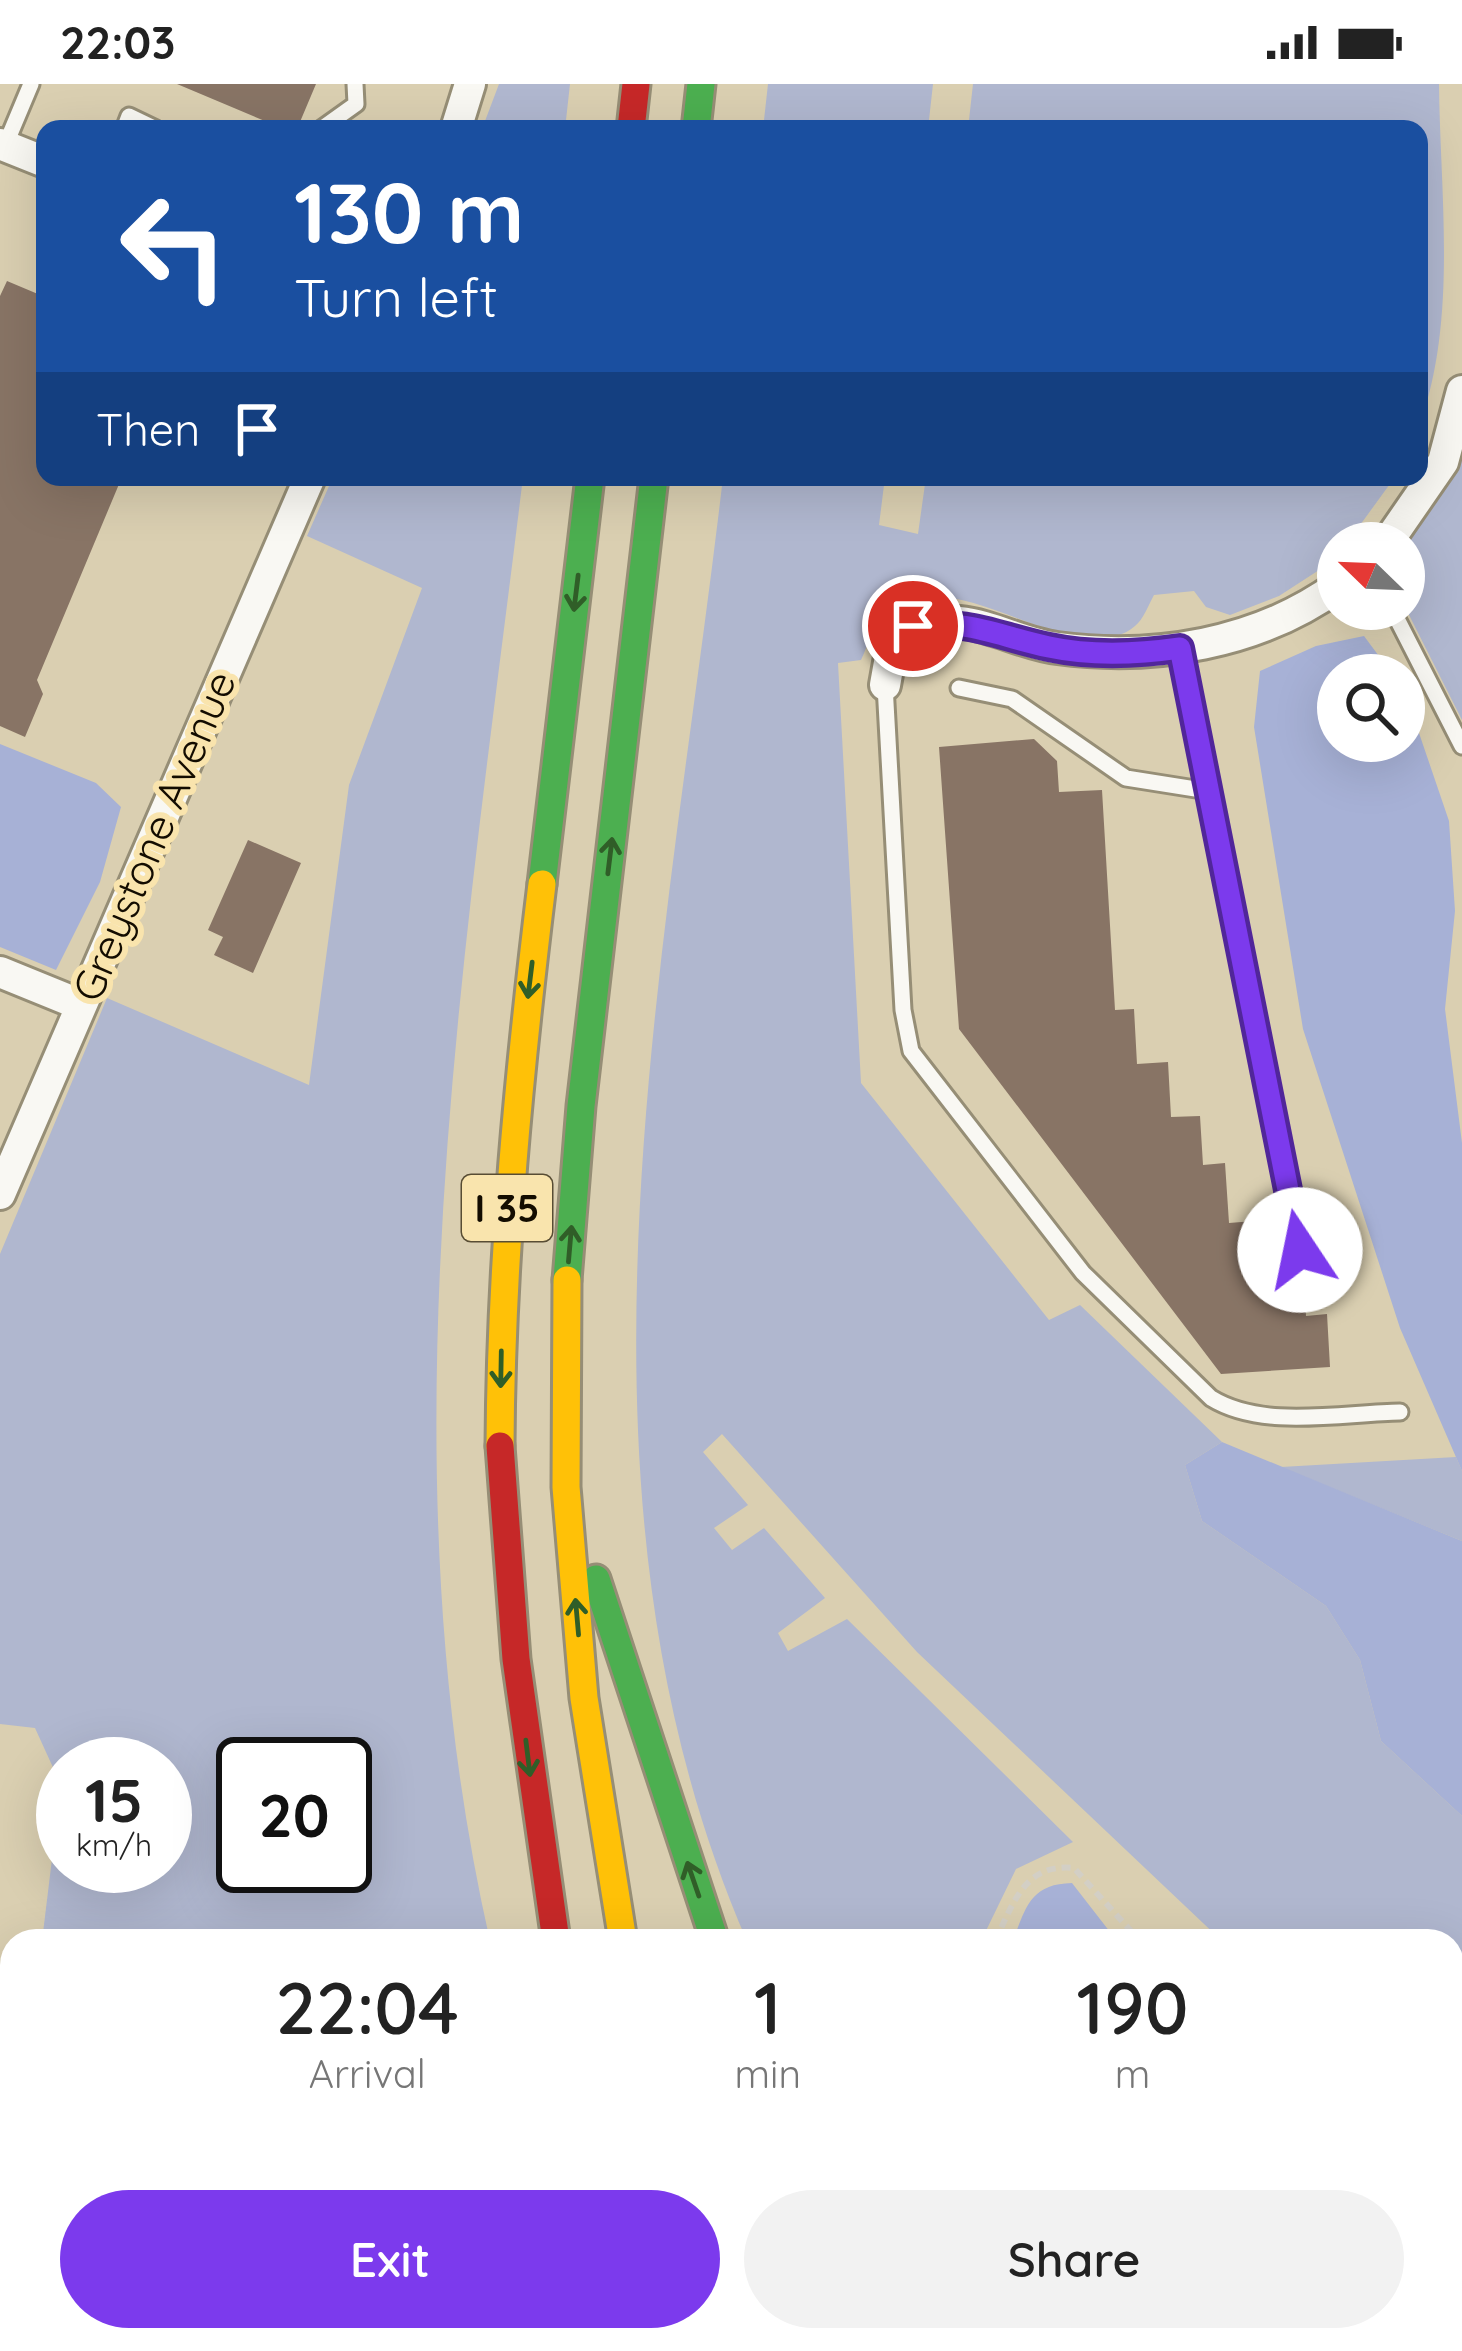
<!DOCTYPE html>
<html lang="en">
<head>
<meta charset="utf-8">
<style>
  body { margin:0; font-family:Quicksand,sans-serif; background:#f2f2f2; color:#222; height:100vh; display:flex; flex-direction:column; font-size:45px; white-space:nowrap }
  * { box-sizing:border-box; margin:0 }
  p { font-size:39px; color:#767676 }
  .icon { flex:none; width:66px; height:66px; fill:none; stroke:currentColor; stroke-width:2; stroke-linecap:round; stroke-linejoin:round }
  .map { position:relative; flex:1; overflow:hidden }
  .sheet { position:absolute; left:0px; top:1845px; width:1464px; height:423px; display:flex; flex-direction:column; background:#fff; border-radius:36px 36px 0 0; box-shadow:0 12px 48px #0002 }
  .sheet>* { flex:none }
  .top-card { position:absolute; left:36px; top:36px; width:1392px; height:366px; border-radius:24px; box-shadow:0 12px 48px #0002; background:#1a4fa0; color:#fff; overflow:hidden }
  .needle { width:78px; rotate:293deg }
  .buttons { position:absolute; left:1317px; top:438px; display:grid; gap:24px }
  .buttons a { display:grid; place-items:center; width:108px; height:108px; border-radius:50%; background:#fff; box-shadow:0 12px 48px #0002; font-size:60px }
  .speed { position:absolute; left:36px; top:1653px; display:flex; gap:24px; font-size:60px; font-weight:700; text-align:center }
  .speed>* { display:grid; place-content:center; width:156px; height:156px; border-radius:50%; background:#fff; box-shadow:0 12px 48px #0002; line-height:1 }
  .speed small { font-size:30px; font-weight:400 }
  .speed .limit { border:6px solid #111; border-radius:18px; background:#fff; color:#111 }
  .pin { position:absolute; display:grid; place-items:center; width:102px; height:102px; color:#fff; margin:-51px; border:6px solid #fff; border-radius:50%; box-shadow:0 3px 12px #0007 }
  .me { position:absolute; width:132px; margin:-66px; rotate:349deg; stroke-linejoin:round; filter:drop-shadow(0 0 9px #0008) }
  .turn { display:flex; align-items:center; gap:42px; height:252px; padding:0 60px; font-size:54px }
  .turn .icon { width:156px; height:156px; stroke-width:2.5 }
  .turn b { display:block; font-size:84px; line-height:102px }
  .then { display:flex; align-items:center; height:114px; padding:0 60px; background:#0003; gap:24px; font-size:45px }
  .eta { display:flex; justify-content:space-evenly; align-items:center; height:204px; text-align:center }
  .eta b { font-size:72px; font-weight:600; line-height:84px }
  .cta { display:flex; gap:24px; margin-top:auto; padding:24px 60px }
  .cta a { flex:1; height:138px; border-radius:72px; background:#7c3aed; color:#fff; font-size:48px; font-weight:600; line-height:138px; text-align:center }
  .cta a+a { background:#f2f2f2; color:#222 }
  .status { display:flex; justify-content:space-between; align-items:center; height:84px; padding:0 60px; background:#fff; direction:ltr }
  .status svg { height:33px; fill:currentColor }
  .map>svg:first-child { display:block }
</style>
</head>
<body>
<div class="status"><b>22:03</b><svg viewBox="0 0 49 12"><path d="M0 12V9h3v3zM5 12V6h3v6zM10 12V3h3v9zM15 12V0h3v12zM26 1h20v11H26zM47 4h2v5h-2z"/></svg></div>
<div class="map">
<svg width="1462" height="2267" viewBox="0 0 1462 2267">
  <rect width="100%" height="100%" fill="#dacfb1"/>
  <!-- green -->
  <path fill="#b0b7cf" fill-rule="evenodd" d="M 499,0 L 570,0 L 565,45 L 482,45 Z
    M 768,0 L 933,0 L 928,45 L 763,45 Z
    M 973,0 L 1439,0 C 1440,110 1458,237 1419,342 L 1419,45 L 968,45 Z
    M 1462,354 L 1462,636 L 1404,521 L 1404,462 Z
    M 333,393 L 523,393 C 464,878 380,1373 490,1857 L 42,1857 L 61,1701 L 35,1644 L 0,1640 L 0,1170 L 107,914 L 309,1001 L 349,701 L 422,504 L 307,452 ZM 63,1680 L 165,1680 L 165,1782 L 63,1782 ZM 345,1680 L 345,1782 L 243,1782 L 243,1680 Z
    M 723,393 L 885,393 L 879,441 L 918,450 L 926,393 L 1395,393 L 1347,459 L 1338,459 L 1333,477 L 1279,512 L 1230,531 L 1206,523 L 1194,507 L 1154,511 C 1149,520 1143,536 1135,542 C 1072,595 944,462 881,534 C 872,544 867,564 861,576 L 838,579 L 861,999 L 1049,1236 L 1080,1221 L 1222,1358 L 1185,1381 L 1202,1437 L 1326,1522 L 1360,1576 L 1381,1657 L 1462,1732 L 1462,1990 L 1452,1986 L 1452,1857 L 1255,1857 L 1242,1845 L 1222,1857 L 917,1568 L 722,1350 L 703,1368 L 748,1421 L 714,1444 L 732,1466 L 764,1444 L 825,1514 L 778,1549 L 788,1567 L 847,1535 L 1073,1758 L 1016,1785 L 981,1857 L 747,1857 C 547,1397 668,871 723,393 Z
    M 1456,1373 L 1462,1387 L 1462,1457 L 1281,1383 Z
    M 356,2256 L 604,2256 L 608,2267 L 373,2267 Z
    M 969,2256 L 1185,2256 L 1219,2267 L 975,2267 Z"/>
  <!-- forest -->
  <path fill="#a7b1d6" d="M 1364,552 L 1393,591 L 1338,591 L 1338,657 L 1404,657 L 1404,605 L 1449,737 L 1455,827 L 1445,925 L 1462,1059 L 1462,1387 L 1400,1244 L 1303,945 L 1254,643 L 1260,587 L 1316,562 Z
    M 0,660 L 96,699 L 121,723 L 100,798 L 56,886 L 0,863 Z
    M 1222,1358 L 1462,1457 L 1462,1732 L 1381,1657 L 1360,1576 L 1326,1522 L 1202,1437 L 1185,1381 Z
    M 1072,1799 L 1117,1857 L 1013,1857 C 1026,1822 1031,1800 1072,1799 Z
    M 0,1949 L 12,1949 L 12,2160 L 0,2167 Z
    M 1452,2019 L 1462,2022 L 1462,2198 L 1452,2189 Z
    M 189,2256 L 356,2256 L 373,2267 L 177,2267 Z
    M 1185,2256 L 1381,2256 L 1392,2267 L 1219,2267 Z"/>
  <!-- water -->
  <path fill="#59b5bb" d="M 1452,2189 L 1462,2198 L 1462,2267 L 1392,2267 L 1381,2256 L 1452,2256 Z"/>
  <!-- building -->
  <path fill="#887465" d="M 177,0 L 316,0 L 297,45 L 284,45 Z
    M 7,197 L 45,213 L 45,393 L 122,393 L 37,596 L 43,610 L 25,653 L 0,642 L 0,212 Z
    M 1034,655 L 1057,677 L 1059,708 L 1102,706 L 1115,926 L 1134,925 L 1137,980 L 1168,978 L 1171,1033 L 1200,1032 L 1203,1081 L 1225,1079 L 1229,1139 L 1254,1137 L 1258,1199 L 1304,1196 L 1306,1232 L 1327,1230 L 1330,1283 L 1221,1290 L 959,945 L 939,663 Z
    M 248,756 L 301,779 L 253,889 L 214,871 L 223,853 L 208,846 Z"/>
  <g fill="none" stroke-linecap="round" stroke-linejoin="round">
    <defs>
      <path id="lane" d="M 124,45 L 129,32 L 156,45
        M 321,45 L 356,20 L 355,0
        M 5,62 L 31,0
        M 1392,525 L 1462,662
        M 1180,564 L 1301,1166
        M 885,601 L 903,926 L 911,967 L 1083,1189 L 1211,1314 C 1263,1346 1342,1329 1400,1328
        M 959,604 L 1012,615 L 1126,694 L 1208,707"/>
      <path id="street" d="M 456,45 L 470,0
        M 0,60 L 45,78
        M 1387,459 L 1443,378 L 1462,307
        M 885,601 L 890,573 L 913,542 C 928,540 945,536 959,538 C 992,541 1024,560 1057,564 C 1154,577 1258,560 1338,502
        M 0,888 L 81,921
        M 0,1110 L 310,393"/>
      <path id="fast" d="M 696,45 L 701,0
        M 542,800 L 590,393
        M 567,1196 L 581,1022 L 654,393
        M 596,1495 L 715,1857
        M 661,2256 L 665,2267
        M 934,2256 L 942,2267"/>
      <path id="slow" d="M 567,1196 L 566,1403 L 584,1614 L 623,1857
        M 500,1362 C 501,1173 519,988 542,800"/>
      <path id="jam" d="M 631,45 L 636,0
        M 500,1362 L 516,1575 L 556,1857
        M 744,2256 L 749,2267"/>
    </defs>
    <!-- lane casing -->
    <use href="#lane" stroke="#968e76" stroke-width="21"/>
    <!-- street casing -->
    <use href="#street" stroke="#968e76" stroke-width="36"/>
    <!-- fast casing -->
    <use href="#fast" stroke="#968e76" stroke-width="33"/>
    <!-- slow casing -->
    <use href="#slow" stroke="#968e76" stroke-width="33"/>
    <!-- jam casing -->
    <use href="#jam" stroke="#968e76" stroke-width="33"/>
    <!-- path -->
    <path stroke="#d3cfc5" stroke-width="6" stroke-dasharray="9 6" stroke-linecap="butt" d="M 995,1857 C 1014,1818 1025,1779 1074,1784 L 1140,1857
      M 1452,1999 L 1462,2002"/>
    <!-- lane -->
    <use href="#lane" stroke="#f9f8f3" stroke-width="15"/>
    <!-- street -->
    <use href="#street" stroke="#f9f8f3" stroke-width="30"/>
    <!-- fast -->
    <use href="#fast" stroke="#4caf50" stroke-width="27"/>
    <!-- slow -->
    <use href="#slow" stroke="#ffc107" stroke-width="27"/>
    <!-- jam -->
    <use href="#jam" stroke="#c62828" stroke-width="27"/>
  </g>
  <!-- one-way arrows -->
  <defs><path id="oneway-shaft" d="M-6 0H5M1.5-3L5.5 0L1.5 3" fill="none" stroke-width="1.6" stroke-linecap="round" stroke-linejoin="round" transform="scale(3)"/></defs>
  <g stroke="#305e28">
    <use href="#oneway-shaft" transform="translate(576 509) rotate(97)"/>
    <use href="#oneway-shaft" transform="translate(610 772) rotate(-83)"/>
    <use href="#oneway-shaft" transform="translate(530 896) rotate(97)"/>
    <use href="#oneway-shaft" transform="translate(570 1160) rotate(-85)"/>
    <use href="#oneway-shaft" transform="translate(501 1285) rotate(91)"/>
    <use href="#oneway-shaft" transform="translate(577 1533) rotate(-95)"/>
    <use href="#oneway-shaft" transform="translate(528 1674) rotate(83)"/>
    <use href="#oneway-shaft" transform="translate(693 1795) rotate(-109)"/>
  </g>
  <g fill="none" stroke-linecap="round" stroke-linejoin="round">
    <defs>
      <path id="route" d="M 913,542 C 973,536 993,551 1049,563 C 1091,572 1138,570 1180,564 L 1300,1166"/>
    </defs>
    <!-- route casing -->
    <use href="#route" stroke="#51269a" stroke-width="30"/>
    <!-- route -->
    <use href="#route" stroke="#7c3aed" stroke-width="21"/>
  </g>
  <g text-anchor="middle" stroke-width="12" stroke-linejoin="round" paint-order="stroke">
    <!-- shield labels -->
    <rect fill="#f9e4ad" stroke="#584d34" stroke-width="3" x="462" y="1091" width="90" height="66" rx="9"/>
    <g font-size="39" font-weight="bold" fill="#130c00">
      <text x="507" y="1138">I 35</text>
    </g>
    <!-- street labels -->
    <g font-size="42" fill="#130c00" stroke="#f9e4ad">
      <text transform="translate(154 752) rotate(-67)" y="15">Greystone Avenue</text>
    </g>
  </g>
</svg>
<div class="buttons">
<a><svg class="needle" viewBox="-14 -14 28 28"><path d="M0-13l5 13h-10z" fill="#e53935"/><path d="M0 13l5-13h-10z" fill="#767676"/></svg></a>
<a><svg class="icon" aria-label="search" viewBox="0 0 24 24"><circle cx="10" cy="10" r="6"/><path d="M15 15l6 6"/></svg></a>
</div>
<div class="speed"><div>15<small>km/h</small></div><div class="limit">20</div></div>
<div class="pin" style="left:913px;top:542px;background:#d93025"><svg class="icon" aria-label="arrive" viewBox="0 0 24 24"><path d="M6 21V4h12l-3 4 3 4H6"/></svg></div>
<svg class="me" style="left:1300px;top:1166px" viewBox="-20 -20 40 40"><circle r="19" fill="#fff"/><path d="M0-13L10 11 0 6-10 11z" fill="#7c3aed"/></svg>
<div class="top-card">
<div class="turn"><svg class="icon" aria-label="left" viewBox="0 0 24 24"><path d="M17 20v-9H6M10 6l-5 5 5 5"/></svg><div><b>130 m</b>Turn left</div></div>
<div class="then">Then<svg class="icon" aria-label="arrive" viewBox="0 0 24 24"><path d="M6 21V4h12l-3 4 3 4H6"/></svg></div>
</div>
<section class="sheet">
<div class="eta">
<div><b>22:04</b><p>Arrival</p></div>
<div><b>1</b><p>min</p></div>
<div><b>190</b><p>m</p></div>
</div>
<div class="cta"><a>Exit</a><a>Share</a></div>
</section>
</div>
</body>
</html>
